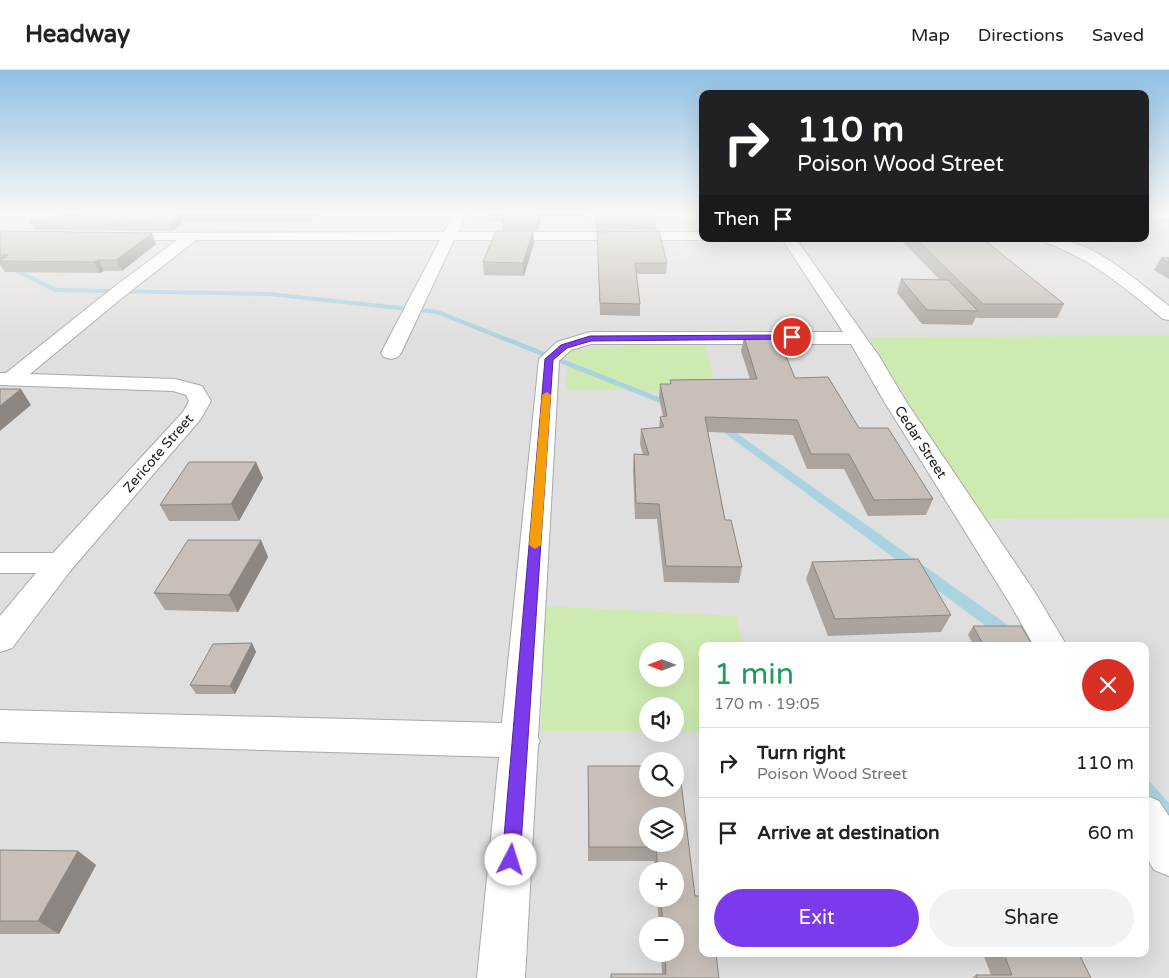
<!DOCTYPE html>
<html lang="en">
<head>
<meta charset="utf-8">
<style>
  body { margin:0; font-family:"Varela Round",sans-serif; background:#f2f2f2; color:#222; height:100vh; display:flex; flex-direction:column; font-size:19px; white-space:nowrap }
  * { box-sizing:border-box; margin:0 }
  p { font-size:16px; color:#767676 }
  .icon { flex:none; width:28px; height:28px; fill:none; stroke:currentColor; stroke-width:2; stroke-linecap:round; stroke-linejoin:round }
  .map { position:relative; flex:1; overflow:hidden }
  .panel { position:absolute; left:699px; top:572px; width:450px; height:315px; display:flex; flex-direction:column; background:#fff; border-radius:10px; box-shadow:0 5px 20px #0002 }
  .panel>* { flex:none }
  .hud { position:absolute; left:699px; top:20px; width:450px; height:152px; border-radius:10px; box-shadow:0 5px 20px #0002; background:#202124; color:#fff; overflow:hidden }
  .needle { width:32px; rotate:270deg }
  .tools { position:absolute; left:639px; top:572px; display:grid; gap:10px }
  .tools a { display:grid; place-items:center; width:45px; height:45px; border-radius:50%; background:#fff; box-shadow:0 5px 20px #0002; font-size:25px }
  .pin { position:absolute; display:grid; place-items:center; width:42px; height:42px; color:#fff; margin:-21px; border:2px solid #fff; border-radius:50%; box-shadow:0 1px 5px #0007 }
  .me { position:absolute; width:55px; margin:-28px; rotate:5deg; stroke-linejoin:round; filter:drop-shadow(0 0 4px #0008) }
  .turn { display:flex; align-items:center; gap:18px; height:105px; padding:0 15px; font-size:22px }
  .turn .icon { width:65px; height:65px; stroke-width:2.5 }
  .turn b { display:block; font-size:35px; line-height:42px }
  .then { display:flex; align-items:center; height:48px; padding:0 15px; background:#0003; gap:10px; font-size:19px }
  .round { display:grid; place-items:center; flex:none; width:52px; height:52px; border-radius:26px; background:#f2f2f2 }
  .headline { display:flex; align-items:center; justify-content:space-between; height:85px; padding:0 15px }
  h1 { font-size:30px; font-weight:600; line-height:38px; color:#1e9e55 }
  .button { display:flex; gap:10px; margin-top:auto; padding:10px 15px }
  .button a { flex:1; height:58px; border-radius:30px; background:#7c3aed; color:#fff; font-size:20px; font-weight:600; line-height:58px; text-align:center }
  .button a+a { background:#f2f2f2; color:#222 }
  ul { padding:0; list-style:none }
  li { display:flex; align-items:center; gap:15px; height:70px; padding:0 15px; border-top:1px solid #e0e0e0 }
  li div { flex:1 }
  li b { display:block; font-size:19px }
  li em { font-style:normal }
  header { display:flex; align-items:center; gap:30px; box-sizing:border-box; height:70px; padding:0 25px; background:#fff; border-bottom:1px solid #e0e0e0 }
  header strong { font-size:24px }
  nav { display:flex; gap:28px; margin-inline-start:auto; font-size:18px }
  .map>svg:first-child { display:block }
</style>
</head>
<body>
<header>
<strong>Headway</strong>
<nav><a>Map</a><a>Directions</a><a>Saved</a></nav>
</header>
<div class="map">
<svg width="1169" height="908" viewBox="0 0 1169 908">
  <rect width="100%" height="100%" fill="#f2efe9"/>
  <!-- residential -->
  <path fill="#e0dfdf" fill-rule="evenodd" d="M 0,142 L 702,142 L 702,169 L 1145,169 L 1145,142 L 1169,142 L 1169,908 L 0,908 ZM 702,576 L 1145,576 L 1145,884 L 702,884 ZM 648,581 L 675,581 L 675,609 L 648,609 ZM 648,636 L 675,636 L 675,664 L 648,664 ZM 648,691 L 675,691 L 675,719 L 648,719 ZM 648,746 L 675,746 L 675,774 L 648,774 ZM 648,801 L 675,801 L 675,829 L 648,829 ZM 648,856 L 675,856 L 675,884 L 648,884 Z"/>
  <!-- grass -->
  <path fill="#cdebb0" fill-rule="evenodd" d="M 1169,266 L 1169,448 L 986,449 L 912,342 L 905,326 L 869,267 Z
    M 704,272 L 717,322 L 566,319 L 568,280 Z
    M 544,536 L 736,546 L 743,576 L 702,576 L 702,662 L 675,662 L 675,636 L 648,636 L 647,661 L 542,661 ZM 648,581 L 675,581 L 675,609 L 648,609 Z"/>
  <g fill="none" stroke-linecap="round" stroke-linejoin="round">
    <!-- stream -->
    <path fill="#aad3df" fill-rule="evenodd" d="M 0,190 L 56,218 L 269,222 L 438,240 L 679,335 L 678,337 L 670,337 L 437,244 L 269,226 L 55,222 L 0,195 Z
      M 718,350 L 1019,563 L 1029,576 L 1013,576 L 714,355 L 713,353 L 714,351 Z
      M 1145,710 L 1151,713 L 1169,733 L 1169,756 L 1162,754 L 1145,733 Z"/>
    <defs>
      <path id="minor" d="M 455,142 L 468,142 L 458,162 L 702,162 L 702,169 L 707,169 L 702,170 L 454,170 L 401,283 L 398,287 L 391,289 L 384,287 L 381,283 L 440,170 L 196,170 L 122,228 L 30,304 L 175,309 L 202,316 L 211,331 L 200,350 L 71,500 L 12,578 L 0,582 L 0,546 L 36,503 L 0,503 L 0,483 L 53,483 L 183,342 L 189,331 L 186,325 L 173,321 L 0,315 L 0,303 L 6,303 L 110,220 L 177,170 L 116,170 L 111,169 L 109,166 L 111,163 L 444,162 Z
        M 1145,142 L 1169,142 L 1169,149 L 1145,147 Z
        M 782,169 L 796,169 L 879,286 L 907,333 L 1034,521 L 1067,576 L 1034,576 L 1012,537 L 885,333 L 851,274 L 591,274 L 571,280 L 559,291 L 538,668 L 540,671 L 538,675 L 525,908 L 477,908 L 499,687 L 0,672 L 0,640 L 502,653 L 539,289 L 557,272 L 590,262 L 843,262 Z
        M 1042,169 C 1091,166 1132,208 1169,236 L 1169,250 L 1163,249 C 1125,218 1090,188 1044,172 Z
        M 1145,725 L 1159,731 L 1169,746 L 1169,806 L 1154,800 L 1145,785 Z"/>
    </defs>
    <!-- minor casing -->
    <use href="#minor" stroke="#a9a9a9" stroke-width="2"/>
    <!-- minor -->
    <use href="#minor" fill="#fff" fill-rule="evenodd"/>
  </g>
  <!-- wall -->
  <path fill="#aba49e" d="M 93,142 L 318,142 L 309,152 L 183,152 L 173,161 L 34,160 L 29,151 Z
    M 489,142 L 582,142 L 582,147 L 542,147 L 537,161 L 533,161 L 534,173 L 524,206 L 484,205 L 483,192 L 502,161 L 502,151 L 489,151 Z
    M 596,142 L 656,154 L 656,160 L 596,161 Z
    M 0,161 L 156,174 L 122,201 L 104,201 L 100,203 L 5,202 L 1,196 L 0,196 Z
    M 597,162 L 667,193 L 666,204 L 636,204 L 640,234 L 640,246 L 600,245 Z
    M 900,169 L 983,169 L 1064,234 L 1057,248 L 977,248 L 976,247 L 972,255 L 922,254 L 897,223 L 901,209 L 940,210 Z
    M 1161,188 L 1169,188 L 1169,209 L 1154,200 Z
    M 744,267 L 859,358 L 933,429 L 926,445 L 868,446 L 844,399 L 807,399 L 793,365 L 708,362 L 725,450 L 742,497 L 739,513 L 664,512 L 657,449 L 635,449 L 633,400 L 634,384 L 643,385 L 640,374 L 641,359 L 659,358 L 660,347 L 663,346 L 659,328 L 660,314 L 670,314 L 670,310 L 750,309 L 741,281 Z
    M 256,392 L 263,408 L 239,451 L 169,451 L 160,435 Z
    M 261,470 L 268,487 L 238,542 L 165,540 L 154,523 Z
    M 812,492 L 951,545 L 941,562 L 828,566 L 806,509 Z
    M 973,556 L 1033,576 L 974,576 L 968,565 Z
    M 252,573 L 256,582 L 235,624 L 196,624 L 190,615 Z
    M 588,696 L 648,696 L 695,826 L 719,908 L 611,908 L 611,904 L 662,904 L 661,884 L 675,884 L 675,856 L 659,856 L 657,829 L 675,829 L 675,801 L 655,801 L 654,791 L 588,791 Z
    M 0,780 L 78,781 L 96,795 L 59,864 L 0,864 Z
    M 983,884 L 1079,884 L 1091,908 L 972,908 L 976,905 L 991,905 Z"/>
  <!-- shaded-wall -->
  <path fill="#8b8681" d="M 308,142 L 318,142 L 309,152 L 307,143 Z
    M 539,142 L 541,142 L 542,147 L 537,161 L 537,150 Z
    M 180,144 L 183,152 L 173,161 L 169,152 Z
    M 533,161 L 534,173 L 524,206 L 523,193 Z
    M 152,163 L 156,174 L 122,201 L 116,190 Z
    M 99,190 L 104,201 L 100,203 L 94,192 Z
    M 21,319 L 31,335 L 0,361 L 0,336 Z
    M 256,392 L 263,408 L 239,451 L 231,434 Z
    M 261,470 L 268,487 L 238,542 L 229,525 Z
    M 252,573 L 256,582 L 235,624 L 230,616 Z
    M 78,781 L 96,795 L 59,864 L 38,851 Z"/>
  <!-- building -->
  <path fill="#c7bfb8" stroke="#8b8681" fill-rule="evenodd" d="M 93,142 L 308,142 L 307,143 L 180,144 L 169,152 L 29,151 Z
    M 505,142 L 539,142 L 537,150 L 502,150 Z
    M 596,142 L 653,142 L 656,154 L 596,154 Z
    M 0,161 L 152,163 L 116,190 L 99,190 L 94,192 L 0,191 L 0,190 L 8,185 L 0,185 Z
    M 496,161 L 533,161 L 523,193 L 483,192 Z
    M 659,161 L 667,193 L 635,193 L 640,234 L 600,233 L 597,162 Z
    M 916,169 L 983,169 L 1064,234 L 983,234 Z
    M 1161,188 L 1169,188 L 1169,193 Z
    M 901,209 L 948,210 L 978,241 L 927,240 Z
    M 744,267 L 778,267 L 795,308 L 828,307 L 859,358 L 888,358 L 933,429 L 874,430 L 849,384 L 811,384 L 797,350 L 705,347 L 725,450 L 731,450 L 742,497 L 666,496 L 659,434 L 636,433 L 634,384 L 649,385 L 641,359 L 664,357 L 660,347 L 667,346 L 660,314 L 671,314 L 670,310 L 757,309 Z
    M 0,319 L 21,319 L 0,336 Z
    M 189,392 L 256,392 L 231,434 L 160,435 Z
    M 188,470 L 261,470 L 229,525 L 154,523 Z
    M 918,489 L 951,545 L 835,549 L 812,492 Z
    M 973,556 L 1021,556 L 1033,576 L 984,576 Z
    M 252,573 L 230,616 L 190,615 L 213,574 Z
    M 588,696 L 648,696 L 648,719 L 675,719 L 675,696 L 679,696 L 695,826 L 702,826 L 702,884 L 716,884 L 719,908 L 611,908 L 611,904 L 666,904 L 665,884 L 675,884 L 675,856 L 663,856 L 661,829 L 675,829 L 675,801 L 658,801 L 656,777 L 589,777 ZM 648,746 L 675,746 L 675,774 L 648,774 Z
    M 0,780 L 78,781 L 38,851 L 0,851 Z
    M 1004,884 L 1079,884 L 1091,908 L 977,908 L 976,905 L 1012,905 Z"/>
  <!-- sky -->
  <linearGradient id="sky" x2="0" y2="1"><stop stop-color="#8fc0e4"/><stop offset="0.53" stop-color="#f9f8f5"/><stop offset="1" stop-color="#f9f8f5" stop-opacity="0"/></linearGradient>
  <rect width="1169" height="269" fill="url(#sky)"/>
  <!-- route -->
  <path fill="#7c3aed" stroke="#51269a" d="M 792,265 L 795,265 L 795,269 L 591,271 L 567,278 L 553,290 L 520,790 L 517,796 L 511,798 L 505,796 L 502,790 L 545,289 L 561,275 L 590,266 Z"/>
  <!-- slow -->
  <path fill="#f59e0b" d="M 547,322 L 551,325 L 541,475 L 535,479 L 529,475 L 542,325 Z"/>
  <g text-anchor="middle" stroke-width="5" stroke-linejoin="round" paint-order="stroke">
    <!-- street labels -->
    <g font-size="14" fill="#222" stroke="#fff">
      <text transform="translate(921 372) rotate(57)" y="5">Cedar Street</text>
      <text transform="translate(158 383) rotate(-49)" y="5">Zericote Street</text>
    </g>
  </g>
</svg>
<div class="tools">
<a><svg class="needle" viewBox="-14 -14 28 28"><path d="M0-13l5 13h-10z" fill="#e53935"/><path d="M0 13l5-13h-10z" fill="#767676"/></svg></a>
<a><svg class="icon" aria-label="sound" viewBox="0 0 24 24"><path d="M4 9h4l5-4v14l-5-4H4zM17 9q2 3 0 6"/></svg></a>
<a><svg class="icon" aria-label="search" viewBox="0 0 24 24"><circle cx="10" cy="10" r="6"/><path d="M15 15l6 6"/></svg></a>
<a><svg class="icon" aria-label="layers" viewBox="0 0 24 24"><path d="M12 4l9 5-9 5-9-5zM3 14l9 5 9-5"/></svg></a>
<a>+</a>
<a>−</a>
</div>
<div class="pin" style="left:792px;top:267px;background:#d93025"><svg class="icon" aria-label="arrive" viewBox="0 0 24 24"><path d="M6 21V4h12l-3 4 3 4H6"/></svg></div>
<svg class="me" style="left:511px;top:790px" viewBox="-20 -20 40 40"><circle r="19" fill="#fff"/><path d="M0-13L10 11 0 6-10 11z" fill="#7c3aed"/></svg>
<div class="hud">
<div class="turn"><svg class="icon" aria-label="right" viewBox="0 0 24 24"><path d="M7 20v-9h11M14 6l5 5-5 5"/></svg><div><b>110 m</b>Poison Wood Street</div></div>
<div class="then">Then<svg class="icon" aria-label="arrive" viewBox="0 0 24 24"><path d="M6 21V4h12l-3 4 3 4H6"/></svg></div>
</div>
<section class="panel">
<div class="headline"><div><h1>1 min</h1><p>170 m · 19:05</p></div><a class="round" style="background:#d93025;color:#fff"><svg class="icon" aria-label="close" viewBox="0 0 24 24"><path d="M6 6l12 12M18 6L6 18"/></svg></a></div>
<ul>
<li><svg class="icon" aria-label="right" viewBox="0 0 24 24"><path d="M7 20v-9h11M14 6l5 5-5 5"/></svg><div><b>Turn right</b><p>Poison Wood Street</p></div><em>110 m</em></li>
<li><svg class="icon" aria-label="arrive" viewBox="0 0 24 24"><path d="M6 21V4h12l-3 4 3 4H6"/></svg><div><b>Arrive at destination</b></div><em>60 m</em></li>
</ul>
<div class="button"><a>Exit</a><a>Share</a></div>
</section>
</div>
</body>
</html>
